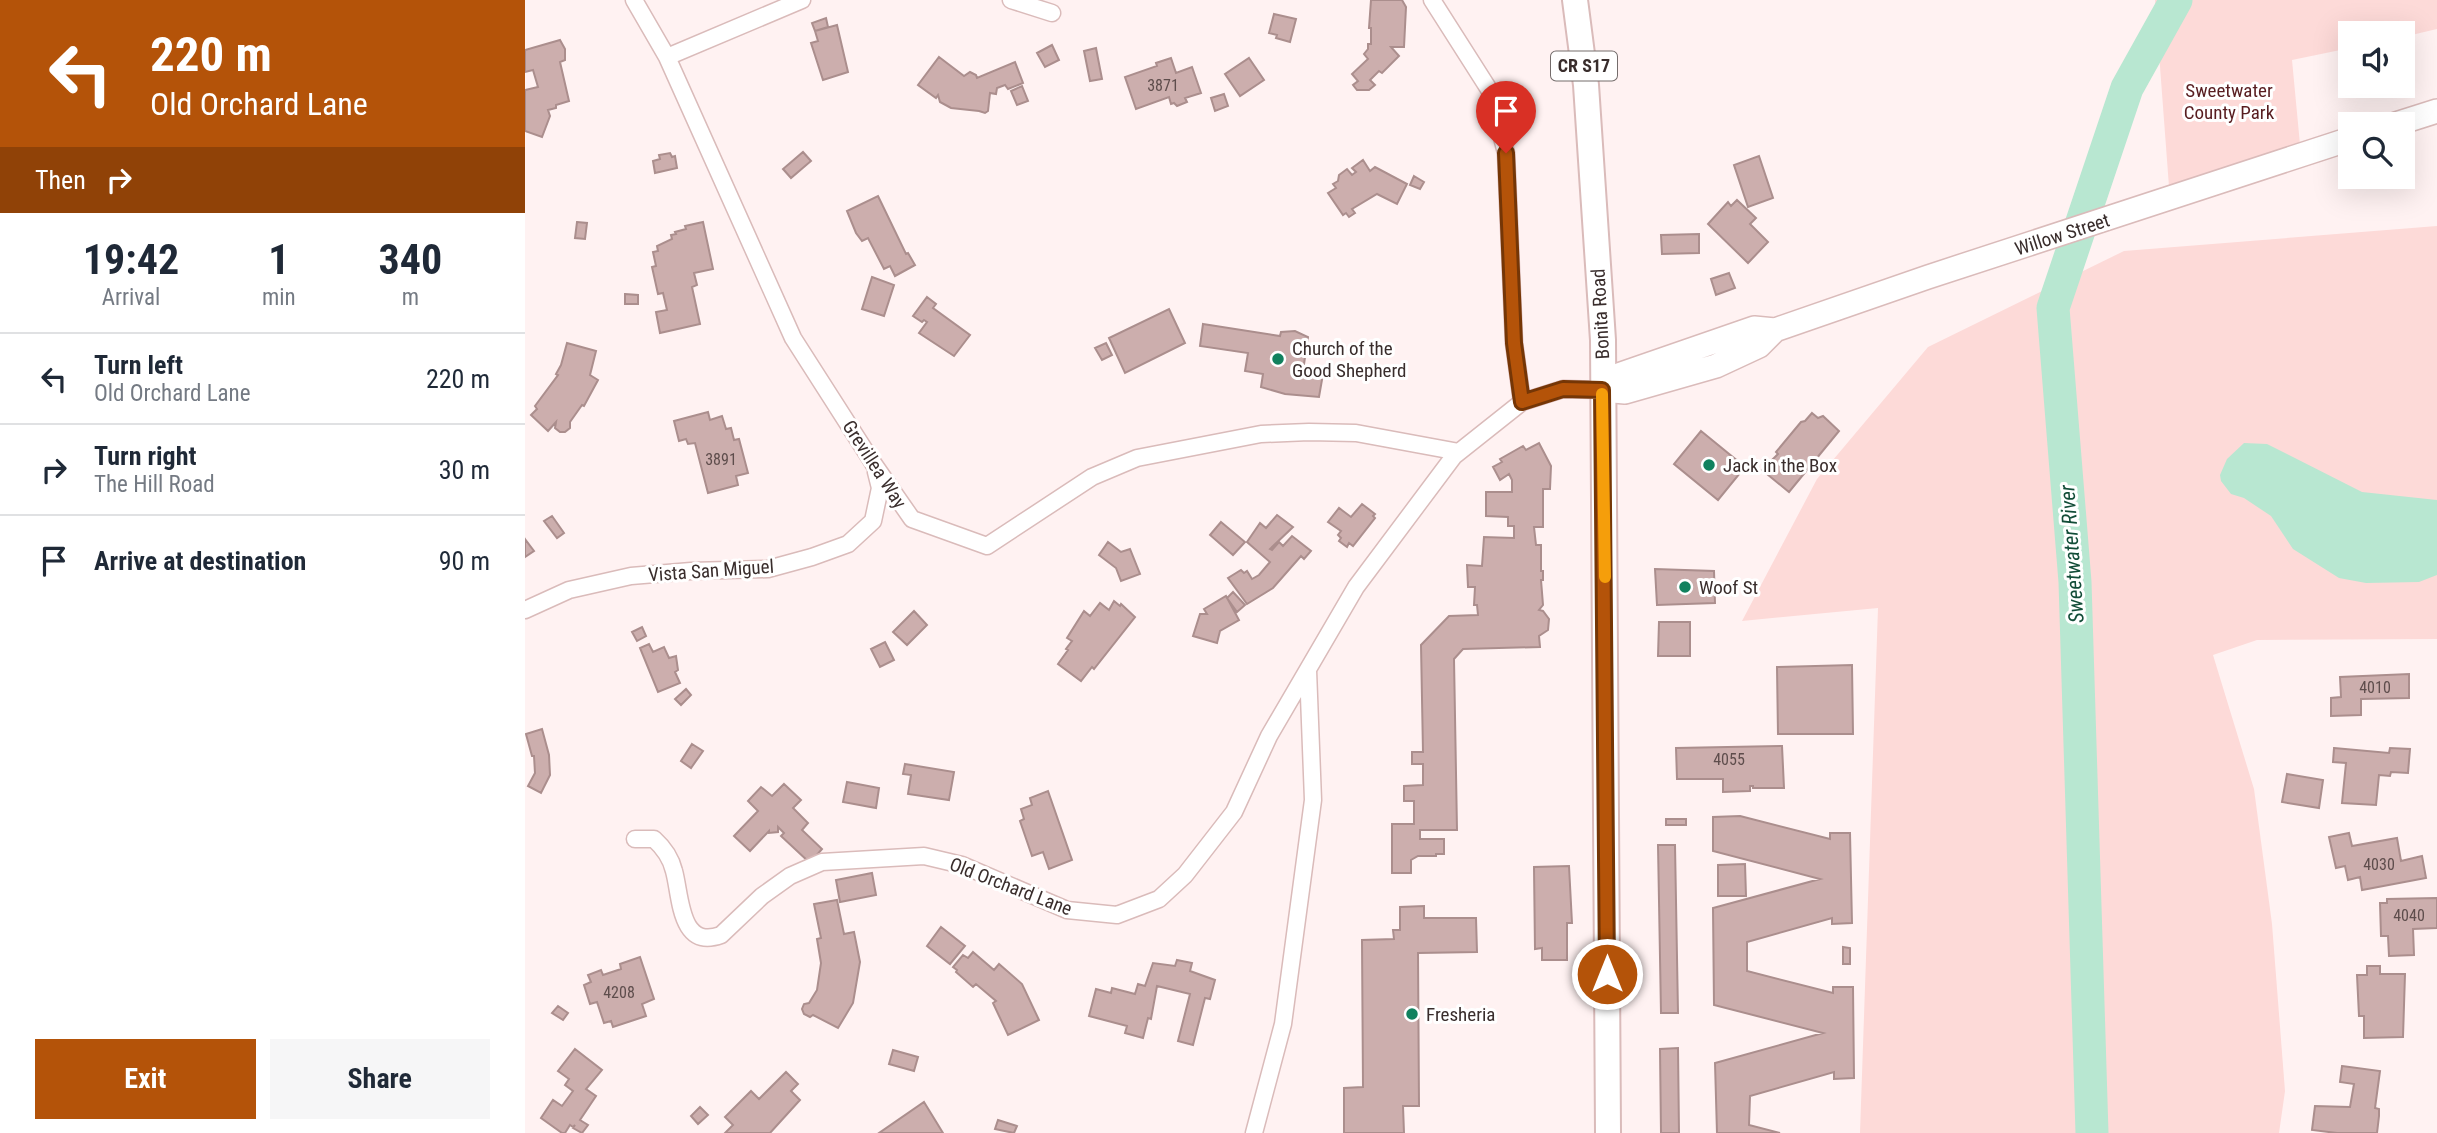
<!DOCTYPE html>
<html lang="en">
<head>
<meta charset="utf-8">
<style>
  body { margin:0; font-family:"Roboto Condensed",sans-serif; background:#f6f6f7; color:#1f2937; height:100vh; display:flex; flex-direction:column; font-size:26px; white-space:nowrap }
  * { box-sizing:border-box; margin:0 }
  p { font-size:23px; color:#747a83 }
  .icon { flex:none; width:38px; height:38px; fill:none; stroke:currentColor; stroke-width:2; stroke-linecap:round; stroke-linejoin:round }
  .map { position:relative; flex:1; overflow:hidden }
  .details { display:flex; flex-direction:column; background:#fff; width:525px }
  .details>* { flex:none }
  .hud { background:#b45309; color:#fff; overflow:hidden }
  .controls { position:absolute; left:1813px; top:21px; display:grid; gap:14px }
  .controls a { display:grid; place-items:center; width:77px; height:77px; border-radius:0px; background:#fff; box-shadow:0 7px 28px #0002; font-size:35px }
  .pin { position:absolute; display:grid; place-items:center; width:60px; height:60px; color:#fff; margin:-72px -30px; border-radius:50% 50% 50% 0; rotate:-45deg; box-shadow:0 0 7px #0007 }
  .pin .icon { rotate:45deg }
  .me { position:absolute; width:77px; margin:-38px; rotate:0deg; stroke-linejoin:round; filter:drop-shadow(0 0 5px #0008) }
  .turn { display:flex; align-items:center; gap:24px; height:147px; padding:0 35px; font-size:32px }
  .turn .icon { width:91px; height:91px; stroke-width:2.5 }
  .turn b { display:block; font-size:49px; line-height:60px }
  .then { display:flex; align-items:center; height:66px; padding:0 35px; background:#0003; gap:14px; font-size:26px }
  .eta { display:flex; justify-content:space-evenly; align-items:center; height:119px; text-align:center }
  .eta b { font-size:42px; font-weight:700; line-height:49px }
  .primary-button { display:flex; gap:14px; margin-top:auto; padding:14px 35px }
  .primary-button a { flex:1; height:80px; border-radius:0px; background:#b45309; color:#fff; font-size:28px; font-weight:700; line-height:80px; text-align:center }
  .primary-button a+a { background:#f6f6f7; color:#1f2937 }
  ul { padding:0; list-style:none }
  li { display:flex; align-items:center; gap:21px; height:91px; padding:0 35px; border-top:2px solid #e0e1e3 }
  li div { flex:1 }
  li b { display:block; font-size:26px }
  li em { font-style:normal }
  main { display:flex; flex:1; min-height:0 }
  .map>svg:first-child { display:block }
</style>
</head>
<body>
<main>
<section class="details">
<div class="hud">
<div class="turn"><svg class="icon" aria-label="left" viewBox="0 0 24 24"><path d="M17 20v-9H6M10 6l-5 5 5 5"/></svg><div><b>220 m</b>Old Orchard Lane</div></div>
<div class="then">Then<svg class="icon" aria-label="right" viewBox="0 0 24 24"><path d="M7 20v-9h11M14 6l5 5-5 5"/></svg></div>
</div>
<div class="eta">
<div><b>19:42</b><p>Arrival</p></div>
<div><b>1</b><p>min</p></div>
<div><b>340</b><p>m</p></div>
</div>
<ul>
<li><svg class="icon" aria-label="left" viewBox="0 0 24 24"><path d="M17 20v-9H6M10 6l-5 5 5 5"/></svg><div><b>Turn left</b><p>Old Orchard Lane</p></div><em>220 m</em></li>
<li><svg class="icon" aria-label="right" viewBox="0 0 24 24"><path d="M7 20v-9h11M14 6l5 5-5 5"/></svg><div><b>Turn right</b><p>The Hill Road</p></div><em>30 m</em></li>
<li><svg class="icon" aria-label="arrive" viewBox="0 0 24 24"><path d="M6 21V4h12l-3 4 3 4H6"/></svg><div><b>Arrive at destination</b></div><em>90 m</em></li>
</ul>
<div class="primary-button"><a>Exit</a><a>Share</a></div>
</section>
<div class="map">
<svg width="1912" height="1133" viewBox="0 0 1912 1133">
  <rect width="100%" height="100%" fill="#fff2f2"/>
  <!-- green -->
  <path fill="#fddad8" d="M 1630,0 L 1912,0 L 1912,29 L 1878,37 L 1878,33 L 1825,33 L 1825,48 L 1767,60 L 1776,155 L 1645,200 Z
    M 1912,226 L 1912,639 L 1732,640 L 1688,655 L 1729,789 L 1747,924 L 1760,1091 L 1754,1133 L 1335,1133 L 1353,608 L 1217,621 L 1292,479 L 1403,347 L 1599,251 Z"/>
  <!-- water -->
  <path fill="#b8e7d1" d="M 1517,305 L 1521,305 L 1544,569 L 1539,568 Z
    M 1719,443 L 1742,444 L 1837,492 L 1912,500 L 1912,575 L 1894,582 L 1841,583 L 1814,578 L 1768,549 L 1746,516 L 1719,498 L 1706,494 L 1696,481 L 1695,475 L 1702,459 Z"/>
  <g fill="none" stroke-linecap="round" stroke-linejoin="round">
    <!-- river -->
    <path stroke="#b8e7d1" stroke-width="33" d="M 1567,1133 L 1550,582 L 1528,308 L 1602,88 L 1651,0"/>
  </g>
  <!-- building -->
  <path fill="#ccaead" stroke="#ab8e8d" stroke-width="2" d="M 846,0 L 877,0 L 881,7 L 879,47 L 866,47 L 874,56 L 857,73 L 854,71 L 845,80 L 850,85 L 844,90 L 832,90 L 828,85 L 833,81 L 827,74 L 843,59 L 839,54 L 843,49 L 843,44 L 846,44 L 846,28 L 844,28 Z
    M 749,14 L 771,19 L 765,42 L 751,38 L 752,35 L 744,33 Z
    M 301,18 L 303,27 L 290,31 L 287,23 Z
    M 312,25 L 323,72 L 298,80 L 286,43 L 293,41 L 290,31 Z
    M 35,40 L 40,49 L 40,60 L 35,62 L 44,101 L 31,105 L 31,108 L 23,110 L 25,116 L 17,137 L 0,131 L 0,90 L 13,87 L 8,70 L 0,72 L 0,50 Z
    M 527,45 L 534,60 L 520,67 L 512,53 Z
    M 571,48 L 577,79 L 565,81 L 559,51 Z
    M 414,57 L 439,76 L 445,72 L 451,75 L 452,78 L 490,62 L 498,83 L 483,89 L 480,85 L 472,88 L 471,94 L 465,93 L 463,111 L 460,113 L 454,111 L 426,108 L 415,102 L 413,95 L 411,98 L 393,85 Z
    M 646,58 L 651,73 L 667,67 L 676,93 L 660,98 L 662,102 L 652,106 L 649,103 L 646,104 L 644,97 L 611,109 L 600,77 L 632,66 L 631,63 Z
    M 724,58 L 739,80 L 715,96 L 700,74 Z
    M 497,86 L 503,101 L 492,105 L 486,91 Z
    M 699,94 L 703,106 L 690,111 L 686,98 Z
    M 278,152 L 286,161 L 266,178 L 258,169 Z
    M 145,153 L 147,157 L 150,156 L 152,168 L 130,173 L 128,161 L 135,159 L 134,155 Z
    M 1234,156 L 1248,198 L 1223,207 L 1209,165 Z
    M 838,160 L 845,171 L 850,167 L 882,184 L 872,204 L 852,194 L 827,209 L 830,213 L 824,217 L 821,213 L 818,215 L 803,193 L 811,188 L 808,184 L 813,181 L 814,175 L 822,169 L 827,175 L 831,172 L 827,168 Z
    M 889,176 L 899,182 L 895,189 L 885,185 Z
    M 353,196 L 381,254 L 383,253 L 390,265 L 370,276 L 365,266 L 359,269 L 343,238 L 337,241 L 331,233 L 322,211 Z
    M 1212,200 L 1231,218 L 1225,224 L 1243,242 L 1223,263 L 1183,224 L 1203,202 L 1206,206 Z
    M 52,222 L 62,223 L 60,239 L 50,238 Z
    M 178,222 L 188,269 L 169,273 L 172,285 L 167,287 L 175,324 L 135,333 L 131,312 L 142,310 L 138,293 L 133,294 L 127,267 L 131,266 L 128,252 L 133,251 L 132,246 L 147,239 L 146,235 L 151,234 L 150,232 L 161,229 L 160,226 Z
    M 1174,234 L 1174,253 L 1137,254 L 1136,235 Z
    M 1204,273 L 1210,288 L 1191,295 L 1186,279 Z
    M 347,277 L 369,285 L 359,316 L 337,309 Z
    M 100,294 L 113,295 L 113,304 L 100,304 Z
    M 402,297 L 411,304 L 408,308 L 445,335 L 429,356 L 394,333 L 402,322 L 399,320 L 397,322 L 388,316 Z
    M 644,309 L 660,343 L 600,373 L 584,338 Z
    M 678,324 L 755,336 L 756,332 L 770,331 L 783,337 L 778,371 L 798,374 L 794,397 L 760,394 L 736,387 L 738,374 L 720,371 L 723,353 L 675,346 Z
    M 42,343 L 71,351 L 65,375 L 73,380 L 59,406 L 57,405 L 45,422 L 45,428 L 40,432 L 35,432 L 30,428 L 31,422 L 23,431 L 6,415 L 12,409 L 10,406 L 33,375 L 31,374 L 36,365 Z
    M 581,343 L 587,355 L 577,360 L 570,348 Z
    M 183,412 L 185,420 L 197,416 L 201,429 L 206,428 L 209,440 L 214,439 L 223,473 L 211,476 L 213,485 L 183,493 L 170,443 L 163,444 L 161,439 L 154,441 L 149,421 Z
    M 1287,413 L 1293,418 L 1298,416 L 1314,431 L 1264,492 L 1237,470 L 1253,454 L 1251,452 L 1276,422 L 1280,421 Z
    M 1176,431 L 1220,467 L 1193,500 L 1149,464 Z
    M 1014,443 L 1026,466 L 1025,489 L 1018,489 L 1018,527 L 1009,527 L 1011,545 L 1016,545 L 1016,571 L 1018,571 L 1018,580 L 1016,580 L 1018,605 L 1014,610 L 1018,611 L 1024,619 L 1023,630 L 1014,636 L 1015,647 L 938,649 L 929,659 L 932,830 L 895,830 L 895,839 L 919,839 L 919,854 L 911,854 L 911,856 L 893,856 L 886,860 L 886,873 L 867,873 L 867,824 L 889,824 L 889,801 L 879,801 L 879,786 L 898,785 L 898,764 L 887,764 L 887,752 L 898,752 L 896,645 L 924,616 L 953,615 L 952,605 L 949,605 L 950,587 L 943,587 L 942,565 L 957,566 L 959,537 L 989,538 L 989,526 L 983,526 L 983,517 L 961,516 L 961,492 L 987,492 L 987,480 L 984,474 L 975,480 L 968,467 L 977,462 L 975,459 L 998,446 L 1001,450 Z
    M 837,504 L 850,514 L 848,516 L 850,518 L 828,546 L 824,543 L 822,547 L 814,541 L 816,538 L 813,535 L 816,531 L 803,522 L 814,508 L 826,517 Z
    M 752,515 L 768,527 L 745,549 L 747,550 L 754,542 L 758,546 L 767,536 L 786,551 L 779,559 L 776,556 L 748,588 L 722,604 L 703,578 L 716,570 L 719,573 L 722,571 L 727,579 L 734,575 L 745,562 L 722,542 L 735,523 L 741,528 Z
    M 27,516 L 39,533 L 32,538 L 19,521 Z
    M 696,522 L 720,542 L 708,555 L 685,535 Z
    M 0,539 L 9,551 L 0,557 Z
    M 583,542 L 596,552 L 605,549 L 615,574 L 596,581 L 591,568 L 574,555 Z
    M 1130,569 L 1189,571 L 1190,603 L 1132,605 Z
    M 708,592 L 720,605 L 712,612 L 702,598 Z
    M 701,596 L 714,620 L 695,631 L 692,643 L 668,636 L 675,614 L 682,614 L 679,609 Z
    M 589,601 L 595,606 L 596,604 L 610,617 L 569,669 L 567,667 L 556,681 L 533,664 L 543,650 L 541,649 L 547,641 L 542,638 L 559,611 L 565,616 L 575,603 L 584,610 Z
    M 389,611 L 402,625 L 382,645 L 368,632 Z
    M 1134,622 L 1165,622 L 1165,656 L 1133,656 Z
    M 117,627 L 121,636 L 112,641 L 107,632 Z
    M 360,642 L 369,660 L 355,667 L 346,649 Z
    M 124,644 L 128,652 L 139,647 L 144,658 L 151,656 L 153,670 L 150,672 L 155,683 L 133,692 L 115,648 Z
    M 1327,665 L 1328,734 L 1253,734 L 1252,667 Z
    M 1884,674 L 1884,698 L 1836,699 L 1836,715 L 1806,716 L 1806,698 L 1816,697 L 1815,677 Z
    M 161,689 L 166,695 L 156,705 L 150,699 Z
    M 17,729 L 24,755 L 25,775 L 16,793 L 3,786 L 10,773 L 9,756 L 7,756 L 1,734 Z
    M 167,744 L 178,751 L 166,768 L 156,761 Z
    M 1257,746 L 1259,788 L 1228,788 L 1228,786 L 1225,786 L 1225,791 L 1198,792 L 1198,779 L 1152,779 L 1151,748 Z
    M 1809,748 L 1864,753 L 1865,748 L 1885,749 L 1883,773 L 1866,772 L 1865,776 L 1854,775 L 1851,805 L 1817,803 L 1821,763 L 1808,762 Z
    M 380,764 L 429,772 L 424,800 L 383,794 L 386,775 L 378,774 Z
    M 1762,774 L 1798,780 L 1794,808 L 1757,802 Z
    M 322,782 L 354,788 L 351,808 L 318,802 Z
    M 259,784 L 276,800 L 268,808 L 283,823 L 277,830 L 297,849 L 285,863 L 256,836 L 259,833 L 253,827 L 253,832 L 244,833 L 244,831 L 225,851 L 209,836 L 233,811 L 223,801 L 236,787 L 247,796 Z
    M 523,791 L 547,860 L 524,869 L 518,852 L 507,856 L 495,821 L 499,819 L 496,809 L 507,805 L 505,798 Z
    M 1215,816 L 1305,839 L 1305,833 L 1325,833 L 1327,923 L 1307,924 L 1307,918 L 1222,942 L 1222,971 L 1308,993 L 1308,987 L 1328,987 L 1329,1078 L 1309,1079 L 1309,1072 L 1225,1096 L 1224,1125 L 1255,1133 L 1192,1133 L 1190,1063 L 1298,1033 L 1189,1005 L 1188,908 L 1295,879 L 1188,851 L 1188,817 Z
    M 1141,819 L 1161,819 L 1161,825 L 1141,825 Z
    M 1824,833 L 1827,846 L 1872,838 L 1876,861 L 1897,856 L 1901,878 L 1837,890 L 1835,877 L 1823,880 L 1820,866 L 1811,868 L 1804,837 Z
    M 1133,845 L 1150,845 L 1153,1013 L 1136,1013 Z
    M 1220,864 L 1221,896 L 1193,896 L 1193,865 Z
    M 1044,866 L 1047,923 L 1042,923 L 1042,960 L 1017,960 L 1017,948 L 1010,949 L 1009,867 Z
    M 347,873 L 351,895 L 315,902 L 311,880 Z
    M 1912,898 L 1912,928 L 1888,929 L 1889,955 L 1864,956 L 1863,936 L 1856,936 L 1855,903 L 1862,903 L 1862,899 Z
    M 312,900 L 319,934 L 329,932 L 335,962 L 328,1003 L 313,1028 L 288,1015 L 285,1017 L 279,1014 L 277,1009 L 279,1004 L 284,1003 L 292,990 L 296,963 L 292,939 L 296,938 L 289,904 Z
    M 899,906 L 899,918 L 951,918 L 952,952 L 893,953 L 894,1106 L 878,1106 L 879,1133 L 819,1133 L 819,1088 L 838,1087 L 837,940 L 869,939 L 868,930 L 875,930 L 875,907 Z
    M 416,927 L 440,946 L 425,964 L 402,946 Z
    M 1318,947 L 1325,948 L 1325,964 L 1318,964 Z
    M 448,952 L 469,970 L 474,964 L 497,984 L 514,1020 L 483,1035 L 468,1003 L 471,1001 L 451,984 L 448,987 L 431,972 L 432,970 L 428,967 L 438,955 L 443,958 Z
    M 115,957 L 129,999 L 117,1004 L 121,1016 L 88,1027 L 86,1021 L 79,1023 L 72,1002 L 65,1004 L 59,985 L 66,982 L 63,975 L 76,970 L 78,975 L 96,969 L 95,964 Z
    M 652,960 L 667,963 L 665,971 L 690,980 L 685,999 L 680,998 L 668,1045 L 653,1041 L 665,994 L 632,986 L 626,1019 L 623,1018 L 618,1038 L 600,1033 L 602,1026 L 564,1016 L 571,989 L 586,993 L 587,988 L 610,994 L 613,984 L 620,986 L 628,963 L 650,966 Z
    M 1842,966 L 1855,966 L 1855,974 L 1880,974 L 1878,1037 L 1839,1038 L 1839,1016 L 1834,1016 L 1832,975 L 1842,975 Z
    M 33,1006 L 43,1013 L 38,1020 L 27,1013 Z
    M 1153,1048 L 1154,1133 L 1136,1133 L 1135,1049 Z
    M 50,1049 L 77,1070 L 61,1089 L 71,1096 L 55,1120 L 63,1125 L 57,1133 L 48,1128 L 50,1125 L 48,1127 L 45,1125 L 40,1133 L 37,1133 L 16,1118 L 28,1100 L 37,1106 L 48,1091 L 40,1085 L 44,1079 L 33,1071 Z
    M 368,1050 L 393,1057 L 389,1071 L 364,1064 Z
    M 1817,1066 L 1855,1071 L 1850,1108 L 1854,1109 L 1854,1116 L 1852,1133 L 1812,1133 L 1787,1130 L 1790,1106 L 1825,1107 L 1829,1084 L 1815,1082 Z
    M 261,1072 L 273,1084 L 266,1091 L 275,1100 L 245,1133 L 200,1133 L 208,1125 L 200,1117 L 226,1091 L 234,1099 Z
    M 399,1102 L 418,1133 L 354,1133 Z
    M 175,1107 L 183,1115 L 173,1124 L 166,1116 Z
    M 473,1120 L 492,1126 L 489,1133 L 470,1129 Z"/>
  <g fill="none" stroke-linecap="round" stroke-linejoin="round">
    <defs>
      <path id="minor" d="M 109,0 L 142,57 L 268,338 L 348,463 L 387,519 L 462,546 L 567,477 L 612,458 L 736,434 L 784,432 L 831,433 L 934,452
        M 486,0 L 527,13
        M 907,0 L 965,91 L 981,153 L 989,343 L 997,402
        M 142,57 L 277,0
        M 0,610 L 44,590 L 106,576 L 166,571 L 243,569 L 287,557 L 323,544 L 348,521 L 355,488 L 351,472
        M 110,839 L 129,839 C 139,848 146,858 149,871 C 156,896 154,950 196,935 L 237,896 L 265,876 L 297,862 L 399,856 L 437,865 L 542,910 L 592,915 L 634,899 L 660,875 L 709,812 L 744,736 L 831,587 L 929,456 L 997,402 L 1038,389 L 1077,390
        M 729,1133 L 758,1024 L 788,800 L 783,670"/>
      <path id="secondary" d="M 1871,124 L 1912,111
        M 1077,390 L 1096,374 L 1229,328 L 1250,330 L 1403,277 L 1825,139
        M 1077,390 L 1100,392 L 1191,366 L 1234,346 L 1250,330"/>
      <path id="primary" d="M 1050,0 L 1061,85 L 1078,340 L 1083,1133"/>
    </defs>
    <!-- minor casing -->
    <use href="#minor" stroke="#dabbba" stroke-width="19"/>
    <!-- secondary casing -->
    <use href="#secondary" stroke="#dabbba" stroke-width="26"/>
    <!-- primary casing -->
    <use href="#primary" stroke="#dabbba" stroke-width="28"/>
    <!-- minor -->
    <use href="#minor" stroke="#fff" stroke-width="16"/>
    <!-- secondary -->
    <use href="#secondary" stroke="#fff" stroke-width="23"/>
    <!-- primary -->
    <use href="#primary" stroke="#fff" stroke-width="24"/>
  </g>
  <g fill="none" stroke-linecap="round" stroke-linejoin="round">
    <defs>
      <path id="route" d="M 981,153 L 989,343 L 997,402 L 1038,389 L 1077,390 L 1082,974"/>
    </defs>
    <!-- route casing -->
    <use href="#route" stroke="#753606" stroke-width="18"/>
    <!-- route -->
    <use href="#route" stroke="#b45309" stroke-width="12"/>
    <!-- slow -->
    <path stroke="#f59e0b" stroke-width="12" d="M 1077,394 L 1080,577"/>
  </g>
  <!-- markers -->
  <g fill="#11815e" stroke="#fff" stroke-width="2.5">
    <circle cx="753" cy="359" r="7"/>
    <circle cx="1184" cy="465" r="7"/>
    <circle cx="1160" cy="587" r="7"/>
    <circle cx="887" cy="1014" r="7"/>
  </g>
  <g text-anchor="middle" stroke-width="6" stroke-linejoin="round" paint-order="stroke">
    <!-- number labels -->
    <g font-size="16" fill="#5e4d4c">
      <text x="638" y="91">3871</text>
      <text x="196" y="465">3891</text>
      <text x="1850" y="693">4010</text>
      <text x="1204" y="765">4055</text>
      <text x="1854" y="870">4030</text>
      <text x="1884" y="921">4040</text>
      <text x="94" y="998">4208</text>
    </g>
    <!-- shield labels -->
    <rect fill="#fff" stroke="#746c6b" stroke-width="2" x="1026" y="51.5" width="66" height="29" rx="5"/>
    <g font-size="18" font-weight="bold" fill="#392d2c">
      <text x="1059" y="72">CR S17</text>
    </g>
    <!-- park labels -->
    <g font-size="19" fill="#581d20" stroke="#fff">
      <text x="1704" y="97">Sweetwater<tspan x="1704" dy="22">County Park</tspan></text>
    </g>
    <!-- street labels -->
    <g font-size="19" fill="#392d2c" stroke="#fff">
      <text transform="translate(1537 234) rotate(-18)" y="7">Willow Street</text>
      <text transform="translate(1075 314) rotate(-93)" y="7">Bonita Road</text>
      <text transform="translate(350 464) rotate(57)" y="7">Grevillea Way</text>
      <text transform="translate(186 570) rotate(-4)" y="7">Vista San Miguel</text>
      <text transform="translate(486 886) rotate(21)" y="7">Old Orchard Lane</text>
    </g>
    <!-- poi labels -->
    <g font-size="19" fill="#392d2c" stroke="#fff" text-anchor="start">
      <text x="767" y="355">Church of the<tspan x="767" dy="22">Good Shepherd</tspan></text>
      <text x="1198" y="472">Jack in the Box</text>
      <text x="1174" y="594">Woof St</text>
      <text x="901" y="1021">Fresheria</text>
    </g>
    <!-- water labels -->
    <g font-size="21" font-style="italic" fill="#124d38" stroke="#fff">
      <text transform="translate(1547 554) rotate(-94)" y="7">Sweetwater River</text>
    </g>
  </g>
</svg>
<div class="controls">
<a><svg class="icon" aria-label="sound" viewBox="0 0 24 24"><path d="M4 9h4l5-4v14l-5-4H4zM17 9q2 3 0 6"/></svg></a>
<a><svg class="icon" aria-label="search" viewBox="0 0 24 24"><circle cx="10" cy="10" r="6"/><path d="M15 15l6 6"/></svg></a>
</div>
<div class="pin" style="left:981px;top:153px;background:#d93025"><svg class="icon" aria-label="arrive" viewBox="0 0 24 24"><path d="M6 21V4h12l-3 4 3 4H6"/></svg></div>
<svg class="me" style="left:1082px;top:974px" viewBox="-20 -20 40 40"><circle r="17" fill="#b45309" stroke="#fff" stroke-width="3"/><path d="M0-11L8 9 0 5-8 9z" fill="#fff"/></svg>
</div>
</main>
</body>
</html>
